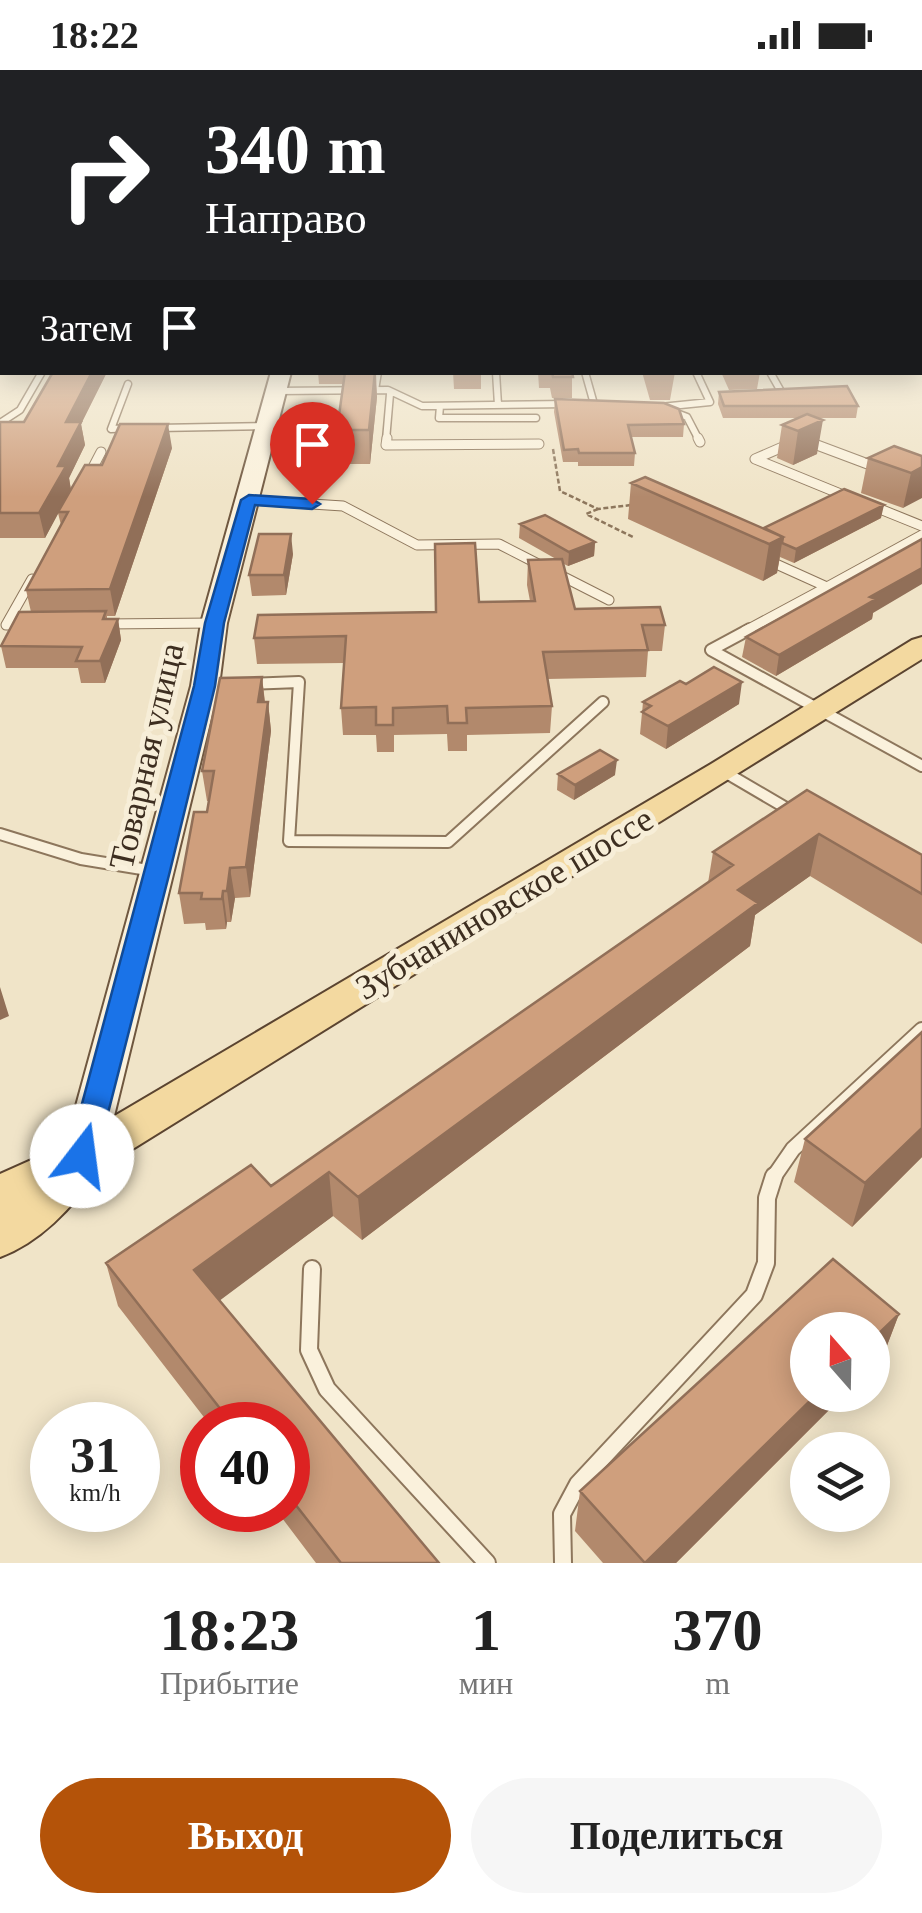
<!DOCTYPE html>
<html lang="ru">
<head>
<meta charset="utf-8">
<style>
  body { margin:0; font-family:"Times New Roman",serif; background:#f6f6f6; color:#222; height:100vh; display:flex; flex-direction:column; font-size:38px; white-space:nowrap }
  * { box-sizing:border-box; margin:0 }
  p { font-size:32px; color:#767676 }
  .icon { flex:none; width:55px; height:55px; fill:none; stroke:currentColor; stroke-width:2; stroke-linecap:round; stroke-linejoin:round }
  .map { position:relative; height:1493px; overflow:hidden }
  .panel { display:flex; flex-direction:column; background:#fff; flex:1 }
  .panel>* { flex:none }
  .guide { position:absolute; left:0px; top:0px; width:922px; height:305px; box-shadow:0 5px 25px #0003; background:#202124; color:#fff; overflow:hidden }
  .needle { width:65px; rotate:340deg }
  .tools { position:absolute; left:790px; top:1242px; display:grid; gap:20px }
  .tools a { display:grid; place-items:center; width:100px; height:100px; border-radius:50%; background:#fff; box-shadow:0 5px 25px #0003; font-size:50px }
  .speed { position:absolute; left:30px; top:1332px; display:flex; gap:20px; font-size:50px; font-weight:700; text-align:center }
  .speed>* { display:grid; place-content:center; width:130px; height:130px; border-radius:50%; background:#fff; box-shadow:0 5px 25px #0003; line-height:1 }
  .speed small { font-size:25px; font-weight:400 }
  .speed .limit { border:15px solid #d22; background:#fff; color:#111 }
  .pin { position:absolute; display:grid; place-items:center; width:85px; height:85px; color:#fff; margin:-102px -42px; border-radius:50% 50% 50% 0; rotate:-45deg; box-shadow:0 0 10px #0007 }
  .pin .icon { rotate:45deg }
  .me { position:absolute; width:110px; margin:-55px; rotate:15deg; stroke-linejoin:round; filter:drop-shadow(0 0 8px #0008) }
  .turn { display:flex; align-items:center; gap:35px; height:210px; padding:0 40px; font-size:45px }
  .turn .icon { width:130px; height:130px; stroke-width:2.5 }
  .turn b { display:block; font-size:70px; line-height:85px }
  .then { display:flex; align-items:center; height:95px; padding:0 40px; background:#0003; gap:20px; font-size:38px }
  .eta { display:flex; justify-content:space-evenly; align-items:center; height:170px; text-align:center }
  .eta b { font-size:60px; font-weight:700; line-height:70px }
  .button { display:flex; gap:20px; margin-top:auto; padding:20px 40px }
  .button a { flex:1; height:115px; border-radius:60px; background:#b45309; color:#fff; font-size:40px; font-weight:700; line-height:115px; text-align:center }
  .button a+a { background:#f6f6f6; color:#222 }
  .status { display:flex; justify-content:space-between; align-items:center; height:70px; padding:0 50px; background:#fff; direction:ltr }
  .status svg { height:28px; fill:currentColor }
  .map>svg:first-child { display:block }
</style>
</head>
<body>
<div class="status"><b>18:22</b><svg viewBox="0 0 49 12"><path d="M0 12V9h3v3zM5 12V6h3v6zM10 12V3h3v9zM15 12V0h3v12zM26 1h20v11H26zM47 4h2v5h-2z"/></svg></div>
<div class="map">
<svg width="922" height="1493" viewBox="0 0 922 1493">
  <rect width="100%" height="100%" fill="#f0e4c8"/>
  <g fill="none" stroke-linecap="round" stroke-linejoin="round">
    <defs>
      <path id="lane-far4" d="M 496,302 L 498,335
        M 585,302 L 594,334
        M 770,302 L 783,325 L 776,325
        M 128,314 L 111,359 L 134,358
        M 375,320 L 378,302
        M 276,321 L 388,320 L 422,336 L 567,334
        M 440,336 L 439,348 L 536,348
        M 661,337 L 710,332 L 696,302
        M 666,339 L 687,347 L 699,370
        M 0,353 L 20,340 L 42,302
        M 157,358 L 268,356
        M 386,370 L 390,324
        M 798,370 L 805,370"/>
      <path id="lane-far3" d="M 387,368 L 386,375 L 539,374
        M 698,368 L 700,372
        M 755,389 L 848,427
        M 755,389 L 801,369 L 881,399
        M 89,405 L 101,382
        M 249,430 L 343,436 L 417,475 L 499,474 L 540,495
        M 870,435 L 922,456
        M 765,489 L 827,517 L 922,465
        M 556,503 L 609,530
        M 104,554 L 214,553
        M 25,555 L 6,555 L 32,509
        M 745,561 L 827,517"/>
      <path id="lane-far2" d="M 750,559 L 711,580 L 922,696
        M 249,614 L 299,612 L 289,771 L 448,772 L 603,632
        M 723,701 L 793,742
        M 0,764 L 81,789 L 154,801"/>
      <path id="lane-far1" d="M 150,800 L 154,801
        M 773,1108 L 793,1079 L 922,960"/>
      <path id="lane" d="M 312,1199 L 309,1280 L 327,1319 L 487,1493
        M 563,1493 L 562,1444 L 578,1414 L 754,1225 L 766,1193 L 767,1128 L 774,1106"/>
      <path id="secondary" d="M 271,302 L 291,302 L 227,553 L 219,616 L 104,1087 L 98,1099 L 83,1105 L 68,1099 L 62,1087 L 191,616 L 201,553 Z"/>
      <path id="primary" d="M 922,567 L 922,589 L 94,1103 C 75,1137 37,1174 0,1187 L 0,1104 L 67,1074 L 711,694 L 912,570 Z"/>
    </defs>
    <!-- lane-far4 casing -->
    <use href="#lane-far4" stroke="#8d765c" stroke-width="9"/>
    <!-- lane-far3 casing -->
    <use href="#lane-far3" stroke="#8d765c" stroke-width="11"/>
    <!-- lane-far2 casing -->
    <use href="#lane-far2" stroke="#8d765c" stroke-width="14"/>
    <!-- lane-far1 casing -->
    <use href="#lane-far1" stroke="#8d765c" stroke-width="18"/>
    <!-- lane casing -->
    <use href="#lane" stroke="#8d765c" stroke-width="20"/>
    <!-- secondary casing -->
    <use href="#secondary" stroke="#6f573f" stroke-width="4"/>
    <!-- primary casing -->
    <use href="#primary" stroke="#5b4430" stroke-width="4"/>
    <!-- path -->
    <path stroke="#8d765c" stroke-width="2.5" stroke-dasharray="5 2.5" stroke-linecap="butt" d="M 553,379 L 560,421 L 598,439 L 631,435
      M 598,439 L 586,444 L 633,467"/>
    <!-- lane-far4 -->
    <use href="#lane-far4" stroke="#faf1dc" stroke-width="6"/>
    <!-- lane-far3 -->
    <use href="#lane-far3" stroke="#faf1dc" stroke-width="9"/>
    <!-- lane-far2 -->
    <use href="#lane-far2" stroke="#faf1dc" stroke-width="10"/>
    <!-- lane-far1 -->
    <use href="#lane-far1" stroke="#faf1dc" stroke-width="14"/>
    <!-- lane -->
    <use href="#lane" stroke="#faf1dc" stroke-width="16"/>
    <!-- secondary -->
    <use href="#secondary" fill="#faf1dc" fill-rule="evenodd"/>
    <!-- primary -->
    <use href="#primary" fill="#f3d9a0" fill-rule="evenodd"/>
  </g>
  <!-- wall -->
  <path fill="#b2896c" d="M 53,302 L 106,302 L 106,304 L 81,354 L 85,375 L 69,408 L 71,420 L 102,395 L 172,378 L 115,546 L 107,546 L 107,549 L 118,549 L 121,570 L 105,613 L 81,613 L 78,598 L 6,598 L 1,576 L 31,542 L 26,520 L 61,455 L 58,443 L 45,468 L 0,468 L 0,352 L 24,352 Z
    M 318,302 L 376,302 L 377,327 L 370,394 L 339,394 L 337,360 L 344,314 L 319,314 Z
    M 453,302 L 481,302 L 481,319 L 454,319 Z
    M 538,302 L 572,302 L 572,328 L 552,328 L 550,318 L 539,318 Z
    M 642,302 L 675,302 L 670,330 L 650,330 Z
    M 721,302 L 760,302 L 757,319 L 729,320 Z
    M 719,322 L 858,336 L 856,348 L 816,348 L 817,384 L 793,395 L 777,388 L 782,355 L 798,348 L 723,348 L 718,334 Z
    M 555,329 L 684,354 L 683,367 L 631,367 L 635,383 L 634,396 L 578,396 L 578,392 L 563,392 L 554,342 Z
    M 922,386 L 903,438 L 861,423 L 868,388 Z
    M 631,413 L 764,458 L 881,448 L 794,493 L 780,487 L 777,503 L 763,511 L 628,449 Z
    M 520,454 L 595,472 L 594,486 L 568,496 L 562,493 L 575,539 L 665,555 L 662,581 L 648,581 L 646,607 L 547,609 L 552,636 L 550,663 L 467,665 L 467,681 L 448,681 L 447,664 L 394,665 L 394,682 L 377,682 L 376,665 L 343,665 L 341,638 L 344,593 L 257,594 L 254,568 L 436,542 L 479,532 L 530,531 L 527,515 L 528,490 L 556,489 L 519,468 Z
    M 293,484 L 286,525 L 252,526 L 249,505 Z
    M 873,543 L 872,549 L 776,606 L 742,587 L 746,567 Z
    M 262,607 L 265,632 L 268,632 L 271,661 L 250,827 L 235,828 L 231,852 L 227,852 L 226,859 L 206,860 L 205,853 L 184,854 L 179,823 L 207,742 L 209,731 L 207,731 L 202,701 Z
    M 686,614 L 739,634 L 666,679 L 640,664 L 643,632 Z
    M 558,704 L 615,705 L 574,730 L 557,720 Z
    M 807,720 L 922,785 L 922,874 L 810,806 L 755,845 L 750,876 L 362,1170 L 333,1146 L 219,1230 L 439,1493 L 316,1493 L 276,1440 L 288,1440 L 288,1355 L 210,1355 L 118,1236 L 106,1193 L 271,1116 L 708,813 L 713,782 Z
    M 922,962 L 922,1087 L 852,1157 L 794,1112 L 805,1069 Z
    M 899,1244 L 883,1286 L 808,1325 L 844,1325 L 676,1493 L 603,1493 L 575,1461 L 580,1421 Z"/>
  <!-- shaded-wall -->
  <path fill="#916f58" d="M 2,270 L 2,298 L 0,303 L 0,275 Z
    M 92,302 L 106,302 L 106,304 L 81,354 L 85,375 L 69,408 L 71,420 L 45,468 L 39,443 L 58,396 L 66,352 Z
    M 375,302 L 377,327 L 370,394 L 369,360 Z
    M 823,350 L 817,384 L 793,395 L 798,361 Z
    M 168,354 L 172,378 L 115,546 L 110,519 Z
    M 922,397 L 922,428 L 903,438 L 911,403 Z
    M 884,435 L 881,448 L 794,493 L 796,479 Z
    M 291,464 L 293,484 L 286,525 L 284,505 Z
    M 783,467 L 777,503 L 763,511 L 769,474 Z
    M 595,472 L 594,486 L 568,496 L 569,482 Z
    M 922,498 L 922,514 L 873,543 L 872,549 L 776,606 L 779,585 L 870,527 Z
    M 118,549 L 121,570 L 105,613 L 100,591 Z
    M 262,607 L 265,635 L 258,632 Z
    M 742,612 L 739,634 L 666,679 L 668,656 Z
    M 268,632 L 271,661 L 250,827 L 246,797 Z
    M 617,690 L 615,705 L 574,730 L 575,715 Z
    M 819,764 L 810,806 L 755,845 L 750,876 L 362,1170 L 358,1127 L 738,820 Z
    M 230,798 L 235,828 L 231,852 L 227,821 Z
    M 223,821 L 227,852 L 226,859 L 222,829 Z
    M 0,917 L 9,946 L 0,950 Z
    M 922,1058 L 922,1087 L 852,1157 L 865,1113 Z
    M 329,1102 L 333,1146 L 203,1243 L 194,1200 Z
    M 899,1244 L 883,1286 L 872,1297 L 872,1270 Z
    M 816,1325 L 844,1325 L 676,1493 L 645,1493 Z"/>
  <!-- building -->
  <path fill="#cf9f7d" stroke="#916f58" stroke-width="2.5" d="M 2,218 L 2,270 L 0,275 L 0,221 Z
    M 53,302 L 92,302 L 66,352 L 81,352 L 58,396 L 66,396 L 39,443 L 0,443 L 0,352 L 24,352 Z
    M 345,302 L 375,302 L 369,360 L 337,360 Z
    M 552,302 L 572,302 L 573,307 L 553,307 Z
    M 847,316 L 858,336 L 724,336 L 719,322 Z
    M 555,329 L 664,333 L 679,339 L 684,354 L 628,355 L 635,383 L 579,383 L 578,379 L 564,380 Z
    M 807,344 L 823,350 L 798,361 L 782,355 Z
    M 120,354 L 168,354 L 110,519 L 26,520 L 68,442 L 58,442 L 85,395 L 102,395 Z
    M 894,376 L 922,386 L 922,397 L 911,403 L 868,388 Z
    M 645,407 L 783,467 L 769,474 L 631,413 Z
    M 844,419 L 884,435 L 796,479 L 782,473 L 783,467 L 764,458 Z
    M 545,445 L 595,472 L 569,482 L 520,454 Z
    M 259,464 L 291,464 L 284,505 L 249,505 Z
    M 922,469 L 922,498 L 870,527 L 876,529 L 779,585 L 746,567 Z
    M 475,473 L 479,532 L 535,531 L 528,490 L 562,489 L 575,539 L 660,537 L 665,555 L 642,555 L 648,580 L 543,582 L 552,636 L 466,638 L 467,653 L 448,653 L 447,636 L 393,638 L 393,655 L 376,655 L 376,637 L 341,638 L 346,566 L 254,568 L 258,545 L 436,542 L 435,474 Z
    M 106,541 L 103,549 L 118,549 L 100,591 L 76,591 L 82,577 L 1,576 L 19,542 Z
    M 714,597 L 742,612 L 668,656 L 642,642 L 651,636 L 643,632 L 680,611 L 686,614 Z
    M 262,607 L 258,632 L 268,632 L 246,797 L 230,798 L 227,821 L 223,821 L 222,829 L 201,829 L 202,823 L 179,823 L 194,742 L 207,742 L 214,701 L 202,701 L 220,608 Z
    M 600,680 L 617,690 L 575,715 L 558,704 Z
    M 807,720 L 922,785 L 922,824 L 819,764 L 738,820 L 758,833 L 358,1127 L 329,1102 L 194,1200 L 439,1493 L 341,1493 L 288,1425 L 288,1355 L 233,1355 L 106,1193 L 251,1095 L 271,1116 L 733,795 L 713,782 Z
    M 922,962 L 922,1058 L 865,1113 L 805,1069 Z
    M 833,1189 L 899,1244 L 872,1270 L 872,1260 L 808,1260 L 808,1325 L 816,1325 L 645,1493 L 580,1421 Z"/>
  <!-- sky -->
  <linearGradient id="sky" x2="0" y2="1"><stop stop-color="#8fbad6"/><stop offset="0.51" stop-color="#f8f3e6"/><stop offset="1" stop-color="#f8f3e6" stop-opacity="0"/></linearGradient>
  <rect width="922" height="427" fill="url(#sky)"/>
  <!-- route -->
  <path fill="#1a73e8" stroke="#114b97" stroke-width="2.5" d="M 249,425 L 312,429 L 320,434 L 312,439 L 255,435 L 224,553 L 215,616 L 170,801 L 97,1086 L 93,1095 L 82,1099 L 72,1095 L 68,1086 L 194,616 L 205,553 L 241,430 Z"/>
  <g text-anchor="middle" stroke-width="10" stroke-linejoin="round" paint-order="stroke">
    <!-- street labels -->
    <g font-size="35" fill="#3d2e20" stroke="#f7eed8">
      <text transform="translate(146 686) rotate(-77)" y="12">Товарная улица</text>
      <text transform="translate(504 833) rotate(-31)" y="12">Зубчаниновское шоссе</text>
    </g>
  </g>
</svg>
<div class="tools">
<a><svg class="needle" viewBox="-14 -14 28 28"><path d="M0-13l5 13h-10z" fill="#e53935"/><path d="M0 13l5-13h-10z" fill="#767676"/></svg></a>
<a><svg class="icon" aria-label="layers" viewBox="0 0 24 24"><path d="M12 4l9 5-9 5-9-5zM3 14l9 5 9-5"/></svg></a>
</div>
<div class="speed"><div>31<small>km/h</small></div><div class="limit">40</div></div>
<div class="pin" style="left:312px;top:434px;background:#d93025"><svg class="icon" aria-label="arrive" viewBox="0 0 24 24"><path d="M6 21V4h12l-3 4 3 4H6"/></svg></div>
<svg class="me" style="left:82px;top:1086px" viewBox="-20 -20 40 40"><circle r="19" fill="#fff"/><path d="M0-13L10 11 0 6-10 11z" fill="#1a73e8"/></svg>
<div class="guide">
<div class="turn"><svg class="icon" aria-label="right" viewBox="0 0 24 24"><path d="M7 20v-9h11M14 6l5 5-5 5"/></svg><div><b>340 m</b>Направо</div></div>
<div class="then">Затем<svg class="icon" aria-label="arrive" viewBox="0 0 24 24"><path d="M6 21V4h12l-3 4 3 4H6"/></svg></div>
</div>
</div>
<section class="panel">
<div class="eta">
<div><b>18:23</b><p>Прибытие</p></div>
<div><b>1</b><p>мин</p></div>
<div><b>370</b><p>m</p></div>
</div>
<div class="button"><a>Выход</a><a>Поделиться</a></div>
</section>
</body>
</html>
